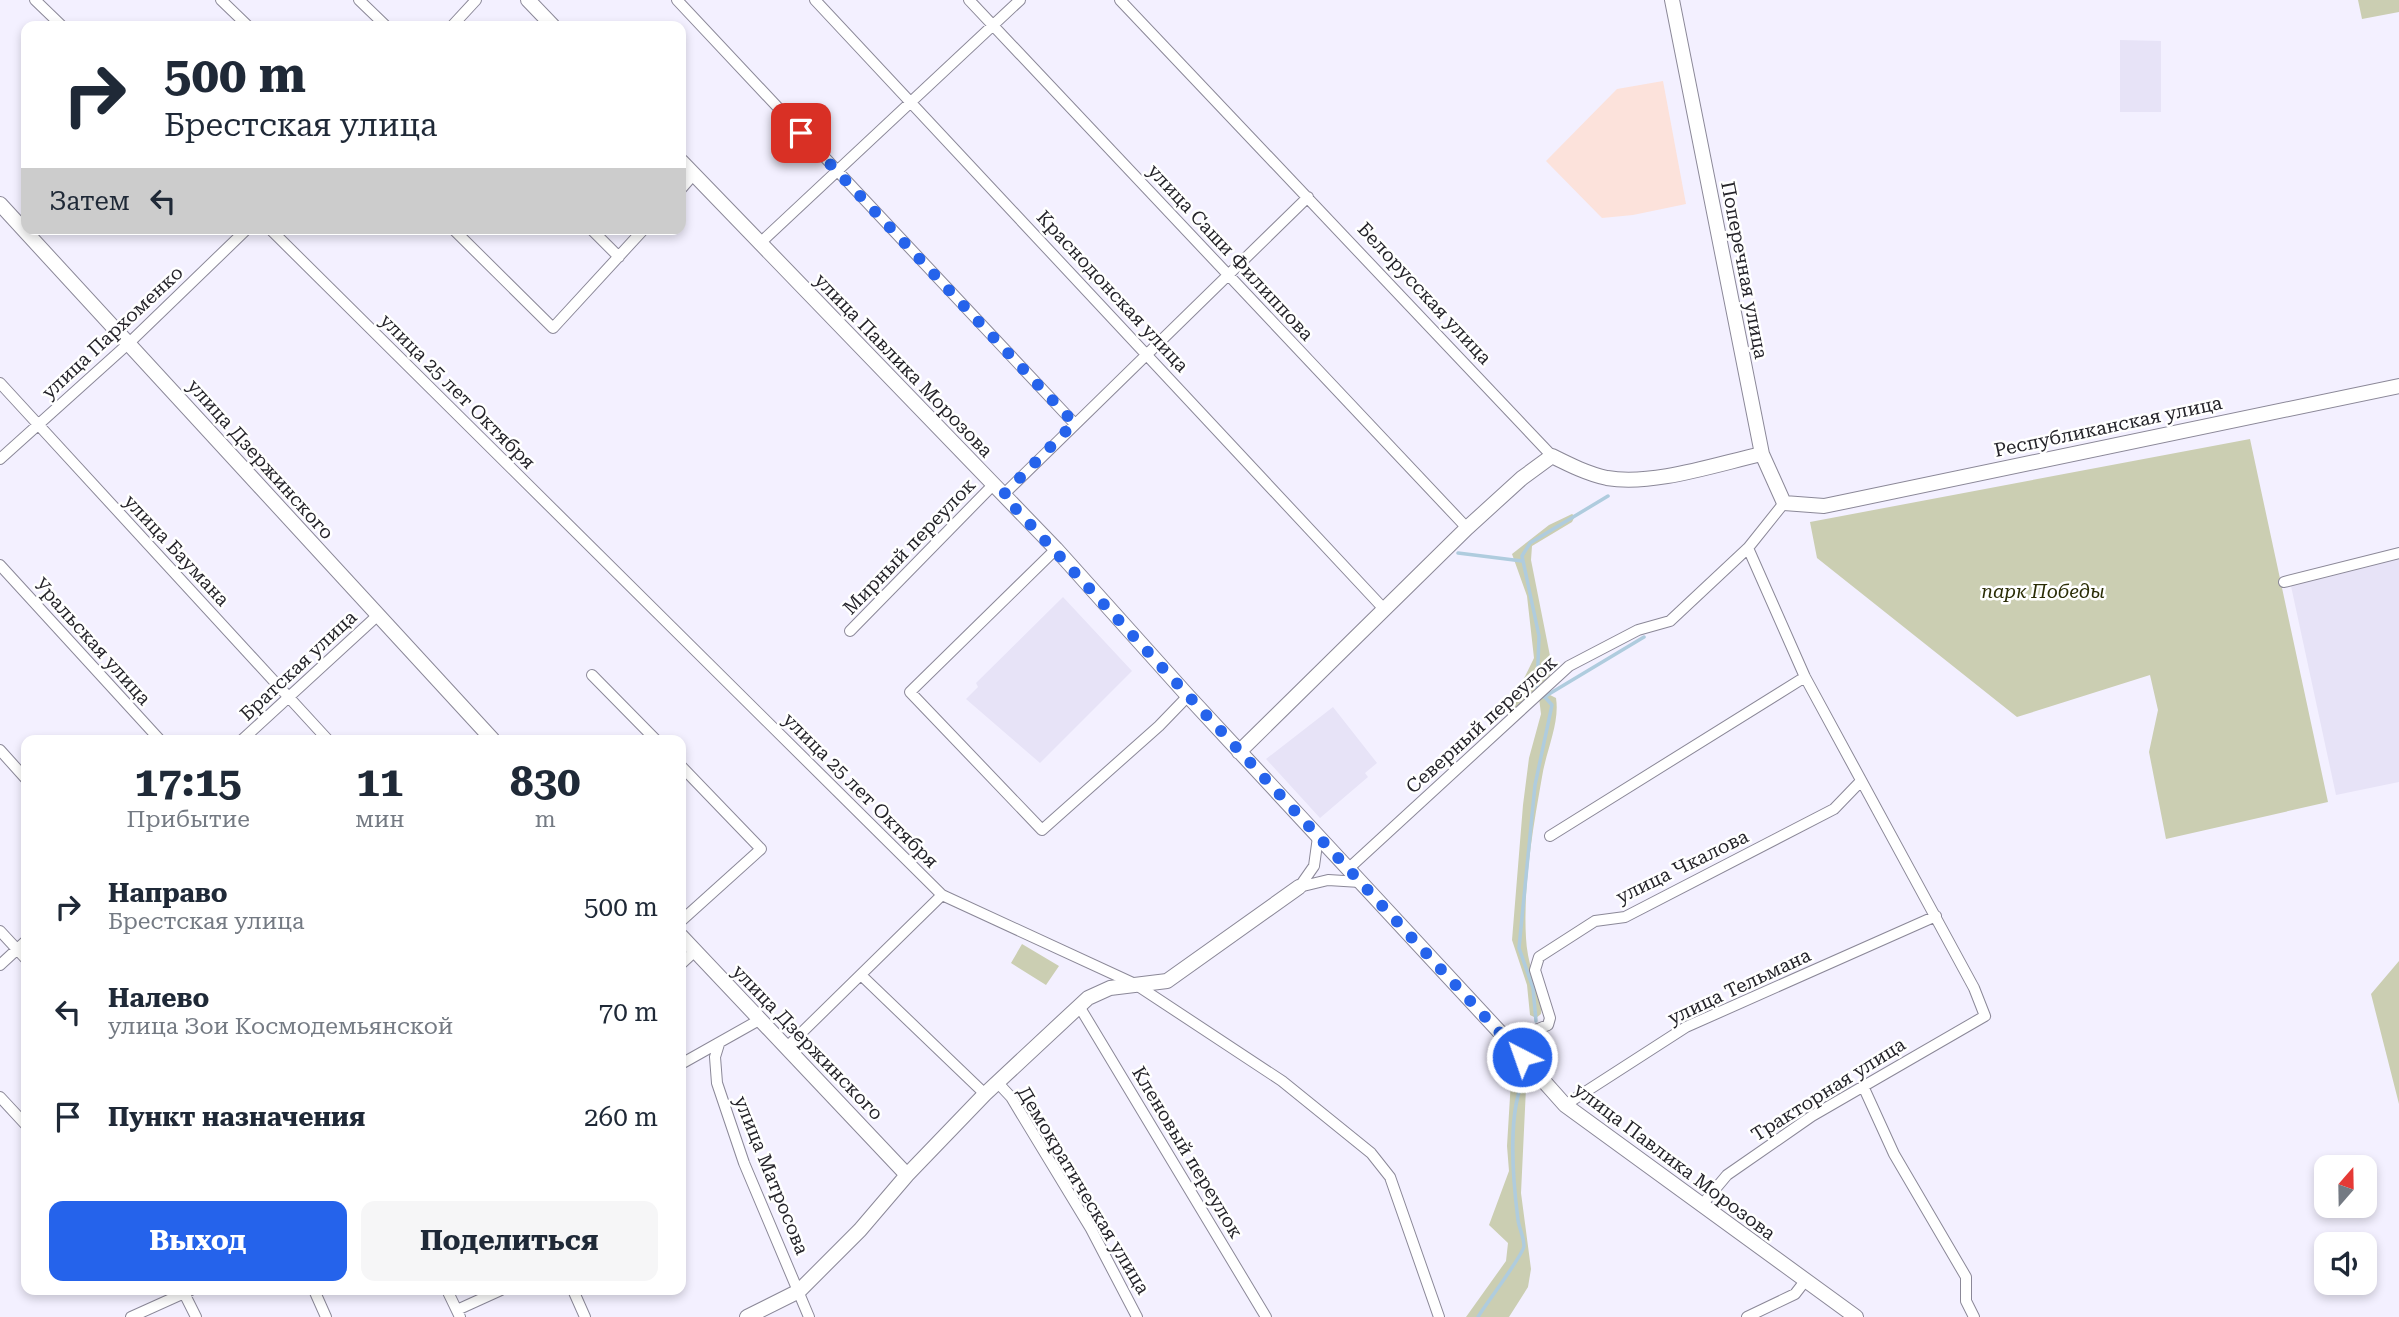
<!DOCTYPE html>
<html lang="ru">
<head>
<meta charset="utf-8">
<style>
  body { margin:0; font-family:"Roboto Serif",serif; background:#f6f6f7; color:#1f2937; height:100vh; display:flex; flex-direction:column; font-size:26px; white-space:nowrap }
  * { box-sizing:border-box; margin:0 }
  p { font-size:23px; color:#747a83 }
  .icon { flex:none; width:38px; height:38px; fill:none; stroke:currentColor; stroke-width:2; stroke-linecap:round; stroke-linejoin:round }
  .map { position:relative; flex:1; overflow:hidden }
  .panel { position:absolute; left:21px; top:735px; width:665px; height:560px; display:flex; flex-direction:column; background:#fff; border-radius:14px; box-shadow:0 4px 10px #0003 }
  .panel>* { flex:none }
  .banner { position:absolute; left:21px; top:21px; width:665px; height:214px; border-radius:14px; box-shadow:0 4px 10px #0003; background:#fff; color:#1f2937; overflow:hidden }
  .needle { width:46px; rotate:20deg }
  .buttons { position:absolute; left:2314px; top:1155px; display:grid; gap:14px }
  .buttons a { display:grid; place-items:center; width:63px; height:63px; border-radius:14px; background:#fff; box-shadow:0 4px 10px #0003; font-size:35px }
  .pin { position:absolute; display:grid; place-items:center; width:60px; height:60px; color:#fff; margin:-30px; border-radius:14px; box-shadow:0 4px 10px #0006 }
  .me { position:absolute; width:77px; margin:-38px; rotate:319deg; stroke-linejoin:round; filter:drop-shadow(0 0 5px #0008) }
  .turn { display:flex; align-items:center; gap:24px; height:147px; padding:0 28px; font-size:32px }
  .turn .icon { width:91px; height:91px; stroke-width:2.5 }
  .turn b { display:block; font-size:49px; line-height:60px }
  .then { display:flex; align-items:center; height:66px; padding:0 28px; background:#0003; gap:14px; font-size:26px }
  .eta { display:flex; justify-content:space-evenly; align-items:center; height:119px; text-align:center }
  .eta b { font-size:42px; font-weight:700; line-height:49px }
  .action { display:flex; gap:14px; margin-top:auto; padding:14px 28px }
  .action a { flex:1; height:80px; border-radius:14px; background:#2563eb; color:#fff; font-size:28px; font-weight:700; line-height:80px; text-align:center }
  .action a+a { background:#f6f6f7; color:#1f2937 }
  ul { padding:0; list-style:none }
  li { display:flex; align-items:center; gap:21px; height:105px; padding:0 28px }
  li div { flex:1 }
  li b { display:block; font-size:26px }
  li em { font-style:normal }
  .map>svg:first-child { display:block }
</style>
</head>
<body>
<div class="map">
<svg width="2399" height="1317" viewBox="0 0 2399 1317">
  <rect width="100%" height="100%" fill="#f3f0ff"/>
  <!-- commercial -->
  <path fill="#fce2db" d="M 1663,81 L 1686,204 L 1633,215 L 1602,218 L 1546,161 L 1617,89 Z"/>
  <!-- built -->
  <path fill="#e7e3f7" d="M 2120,40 L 2161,41 L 2161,112 L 2120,112 Z
    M 2399,559 L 2399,782 L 2336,795 L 2291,586 Z
    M 1063,597 L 1132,671 L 1040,763 L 966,699 L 978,687 L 976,683 Z
    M 1333,707 L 1377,763 L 1365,773 L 1368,777 L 1320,818 L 1266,759 Z"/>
  <!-- green -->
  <path fill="#cbceb2" d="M 2358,0 L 2399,0 L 2399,12 L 2362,19 Z
    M 2250,439 L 2328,802 L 2166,839 L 2149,752 L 2158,710 L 2150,675 L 2017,717 L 1817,558 L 1810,522 Z
    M 1572,514 L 1575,516 L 1572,522 L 1532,546 L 1531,560 L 1552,666 L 1550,676 L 1514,710 L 1508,711 L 1534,658 L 1527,596 L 1512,554 L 1549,525 Z
    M 1548,694 L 1556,698 C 1560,723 1546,751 1542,777 C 1533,828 1523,885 1526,938 C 1527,961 1536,984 1542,1006 L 1541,1014 L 1536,1018 L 1530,1015 L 1527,985 L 1512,940 L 1523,805 L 1529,758 L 1541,714 L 1539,698 Z
    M 1022,944 L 1059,966 L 1046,985 L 1011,963 Z
    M 2399,961 L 2399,1104 L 2371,994 Z
    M 1511,1080 L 1526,1088 L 1521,1193 L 1531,1269 L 1528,1287 L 1509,1317 L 1466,1317 L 1506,1261 L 1508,1243 L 1489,1225 L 1509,1171 L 1507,1146 Z"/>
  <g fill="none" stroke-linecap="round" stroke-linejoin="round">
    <!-- stream -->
    <path stroke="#afccde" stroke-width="3.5" d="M 1458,553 L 1522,561
      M 1537,689 L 1539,636 L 1522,556 L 1530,543 L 1608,496
      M 1544,697 L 1644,637
      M 1536,1021 L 1533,988 L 1519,948 L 1535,785 L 1552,705 L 1544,696
      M 1536,1060 L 1536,1038
      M 1478,1317 C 1485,1305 1524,1254 1524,1246 C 1524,1237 1519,1228 1518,1220 C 1513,1181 1506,1104 1528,1072"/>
    <defs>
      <path id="minor" d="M 35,0 L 62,26
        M 221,0 L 248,26
        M 359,0 L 386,26
        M 677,0 L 1074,423
        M 815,0 L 1384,609
        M 969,0 L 1467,528
        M 1120,0 L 1552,456
        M 452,26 L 476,0
        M 681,189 L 694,174
        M 270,229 L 942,895 L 1135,984 L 1282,1081 L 1371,1153 L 1390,1177 L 1439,1317
        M 453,229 L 553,328 L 644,229
        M 591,229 L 619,257
        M 759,244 L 1020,0
        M 0,383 L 328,740
        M 0,459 L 129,343 L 247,229
        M 1003,495 L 1308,197
        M 1056,549 L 910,692 L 1042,830 L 1159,726 L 1188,696
        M 0,565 L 160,740
        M 2284,582 L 2399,553
        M 850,631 L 993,485
        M 592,675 L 656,740
        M 242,740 L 377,616
        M 0,750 L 26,779
        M 681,766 L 761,849 L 681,921
        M 1550,836 L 1805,677
        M 1348,869 L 1569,666 L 1638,630 L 1670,621 L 1748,548
        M 1300,886 L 1314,866 L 1318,837
        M 1299,887 L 1328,880 L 1360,882
        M 0,931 L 26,959
        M 681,964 L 695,951
        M 0,965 L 26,941
        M 861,975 L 985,1094
        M 1079,1006 L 1266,1317
        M 1508,1041 L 1548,1025 L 1550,1018 L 1535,970 L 1539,957 L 1595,921 L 1625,917 L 1834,809 L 1861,781
        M 719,1044 L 715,1057 L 717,1083 L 744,1163 L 809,1317
        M 788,1046 L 942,895
        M 681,1064 L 761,1019
        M 997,1082 L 1011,1097 L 1091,1229 L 1137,1317
        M 1863,1086 L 1894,1154 L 1966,1277 L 1966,1301 L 1974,1317
        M 0,1097 L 26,1125
        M 1565,1105 L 1686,1027 L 1936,916
        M 1701,1206 L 1727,1175 L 1812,1116 L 1985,1016 L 1974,988 L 1805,677 L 1748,548 L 1784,503
        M 173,1290 L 184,1293 L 196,1317
        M 314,1290 L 326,1317
        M 447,1290 L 460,1317
        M 573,1290 L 585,1317
        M 457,1310 L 501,1290
        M 131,1317 L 191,1290
        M 1747,1317 L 1795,1294 L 1805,1281"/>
      <path id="tertiary" d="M 528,0 L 553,26
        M 1672,0 L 1762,454 L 1784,503 L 1824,506 L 2399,386
        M 681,161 L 1056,549 L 1188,696 L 1508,1041 L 1565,1105 L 1856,1317
        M 0,204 L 493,740
        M 1239,752 L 1467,528 L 1522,478 L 1552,456 C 1570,465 1588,474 1607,478 C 1653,486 1717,464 1762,454
        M 681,936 L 907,1175
        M 747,1317 L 799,1291 L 860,1230 L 907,1175 L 985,1094 L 1088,998 L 1110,988 L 1167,981 L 1299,887"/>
    </defs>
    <!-- minor casing -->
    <use href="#minor" stroke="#8b8898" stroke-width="12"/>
    <!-- tertiary casing -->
    <use href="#tertiary" stroke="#8b8898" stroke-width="16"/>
    <!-- minor -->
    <use href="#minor" stroke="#fff" stroke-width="10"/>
    <!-- tertiary -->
    <use href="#tertiary" stroke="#fff" stroke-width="14"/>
  </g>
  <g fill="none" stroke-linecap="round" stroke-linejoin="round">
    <!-- route -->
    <path stroke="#2563eb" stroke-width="12" stroke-dasharray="0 21.6" d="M 801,133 L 1074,423 L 1003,495 L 1522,1057"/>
  </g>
  <g text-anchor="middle" stroke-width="5" stroke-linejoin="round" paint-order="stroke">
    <!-- street labels -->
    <g font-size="19" fill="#25242a" stroke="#fff">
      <text transform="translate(1231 252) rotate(47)" y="7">улица Саши Филиппова</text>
      <text transform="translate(1745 270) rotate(79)" y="7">Поперечная улица</text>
      <text transform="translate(1113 291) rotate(47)" y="7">Краснодонская улица</text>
      <text transform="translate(1425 293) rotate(47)" y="7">Белорусская улица</text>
      <text transform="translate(112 332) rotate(-43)" y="7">улица Пархоменко</text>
      <text transform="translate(904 365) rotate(46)" y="7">улица Павлика Морозова</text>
      <text transform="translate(458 391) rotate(45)" y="7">улица 25 лет Октября</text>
      <text transform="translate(2108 426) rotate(-12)" y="7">Республиканская улица</text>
      <text transform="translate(261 459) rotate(48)" y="7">улица Дзержинского</text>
      <text transform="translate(909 546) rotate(-46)" y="7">Мирный переулок</text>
      <text transform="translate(177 550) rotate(47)" y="7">улица Баумана</text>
      <text transform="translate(93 641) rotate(48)" y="7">Уральская улица</text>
      <text transform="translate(298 665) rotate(-43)" y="7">Братская улица</text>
      <text transform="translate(1481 724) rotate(-42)" y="7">Северный переулок</text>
      <text transform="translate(861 790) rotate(45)" y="7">улица 25 лет Октября</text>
      <text transform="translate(1682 866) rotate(-26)" y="7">улица Чкалова</text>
      <text transform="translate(1739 986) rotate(-25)" y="7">улица Тельмана</text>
      <text transform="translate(808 1042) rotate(46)" y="7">улица Дзержинского</text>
      <text transform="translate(1828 1089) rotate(-32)" y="7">Тракторная улица</text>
      <text transform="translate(1188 1152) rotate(59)" y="7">Кленовый переулок</text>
      <text transform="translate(1675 1161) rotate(37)" y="7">улица Павлика Морозова</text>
      <text transform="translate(772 1175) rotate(68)" y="7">улица Матросова</text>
      <text transform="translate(1084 1190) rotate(59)" y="7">Демократическая улица</text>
    </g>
    <!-- park labels -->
    <g font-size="19" font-style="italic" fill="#2b2d06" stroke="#fff">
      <text x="2043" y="598">парк Победы</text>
    </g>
  </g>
</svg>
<div class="buttons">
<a><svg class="needle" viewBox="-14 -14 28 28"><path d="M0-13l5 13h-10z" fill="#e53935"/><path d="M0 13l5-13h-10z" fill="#747a83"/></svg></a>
<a><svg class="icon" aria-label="sound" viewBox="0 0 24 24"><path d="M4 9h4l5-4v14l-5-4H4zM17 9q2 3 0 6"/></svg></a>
</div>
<div class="pin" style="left:801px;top:133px;background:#d93025"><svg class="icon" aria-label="arrive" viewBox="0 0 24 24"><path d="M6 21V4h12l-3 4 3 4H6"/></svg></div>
<svg class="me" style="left:1522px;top:1057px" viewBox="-20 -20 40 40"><circle r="17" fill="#2563eb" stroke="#fff" stroke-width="3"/><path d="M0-11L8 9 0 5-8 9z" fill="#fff"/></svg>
<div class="banner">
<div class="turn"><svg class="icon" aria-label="right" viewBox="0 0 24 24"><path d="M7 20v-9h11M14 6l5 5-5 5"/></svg><div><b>500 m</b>Брестская улица</div></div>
<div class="then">Затем<svg class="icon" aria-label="left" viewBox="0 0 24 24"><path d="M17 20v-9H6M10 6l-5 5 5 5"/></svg></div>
</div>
<section class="panel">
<div class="eta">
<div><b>17:15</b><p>Прибытие</p></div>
<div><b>11</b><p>мин</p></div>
<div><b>830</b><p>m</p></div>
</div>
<ul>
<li><svg class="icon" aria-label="right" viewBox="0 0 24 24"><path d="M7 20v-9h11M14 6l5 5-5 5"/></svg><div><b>Направо</b><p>Брестская улица</p></div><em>500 m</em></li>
<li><svg class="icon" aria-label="left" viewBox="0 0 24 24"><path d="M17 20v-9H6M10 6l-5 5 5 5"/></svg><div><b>Налево</b><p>улица Зои Космодемьянской</p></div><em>70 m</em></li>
<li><svg class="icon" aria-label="arrive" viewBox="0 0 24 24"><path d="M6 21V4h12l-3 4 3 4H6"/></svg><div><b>Пункт назначения</b></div><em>260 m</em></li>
</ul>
<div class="action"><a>Выход</a><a>Поделиться</a></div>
</section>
</div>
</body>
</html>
